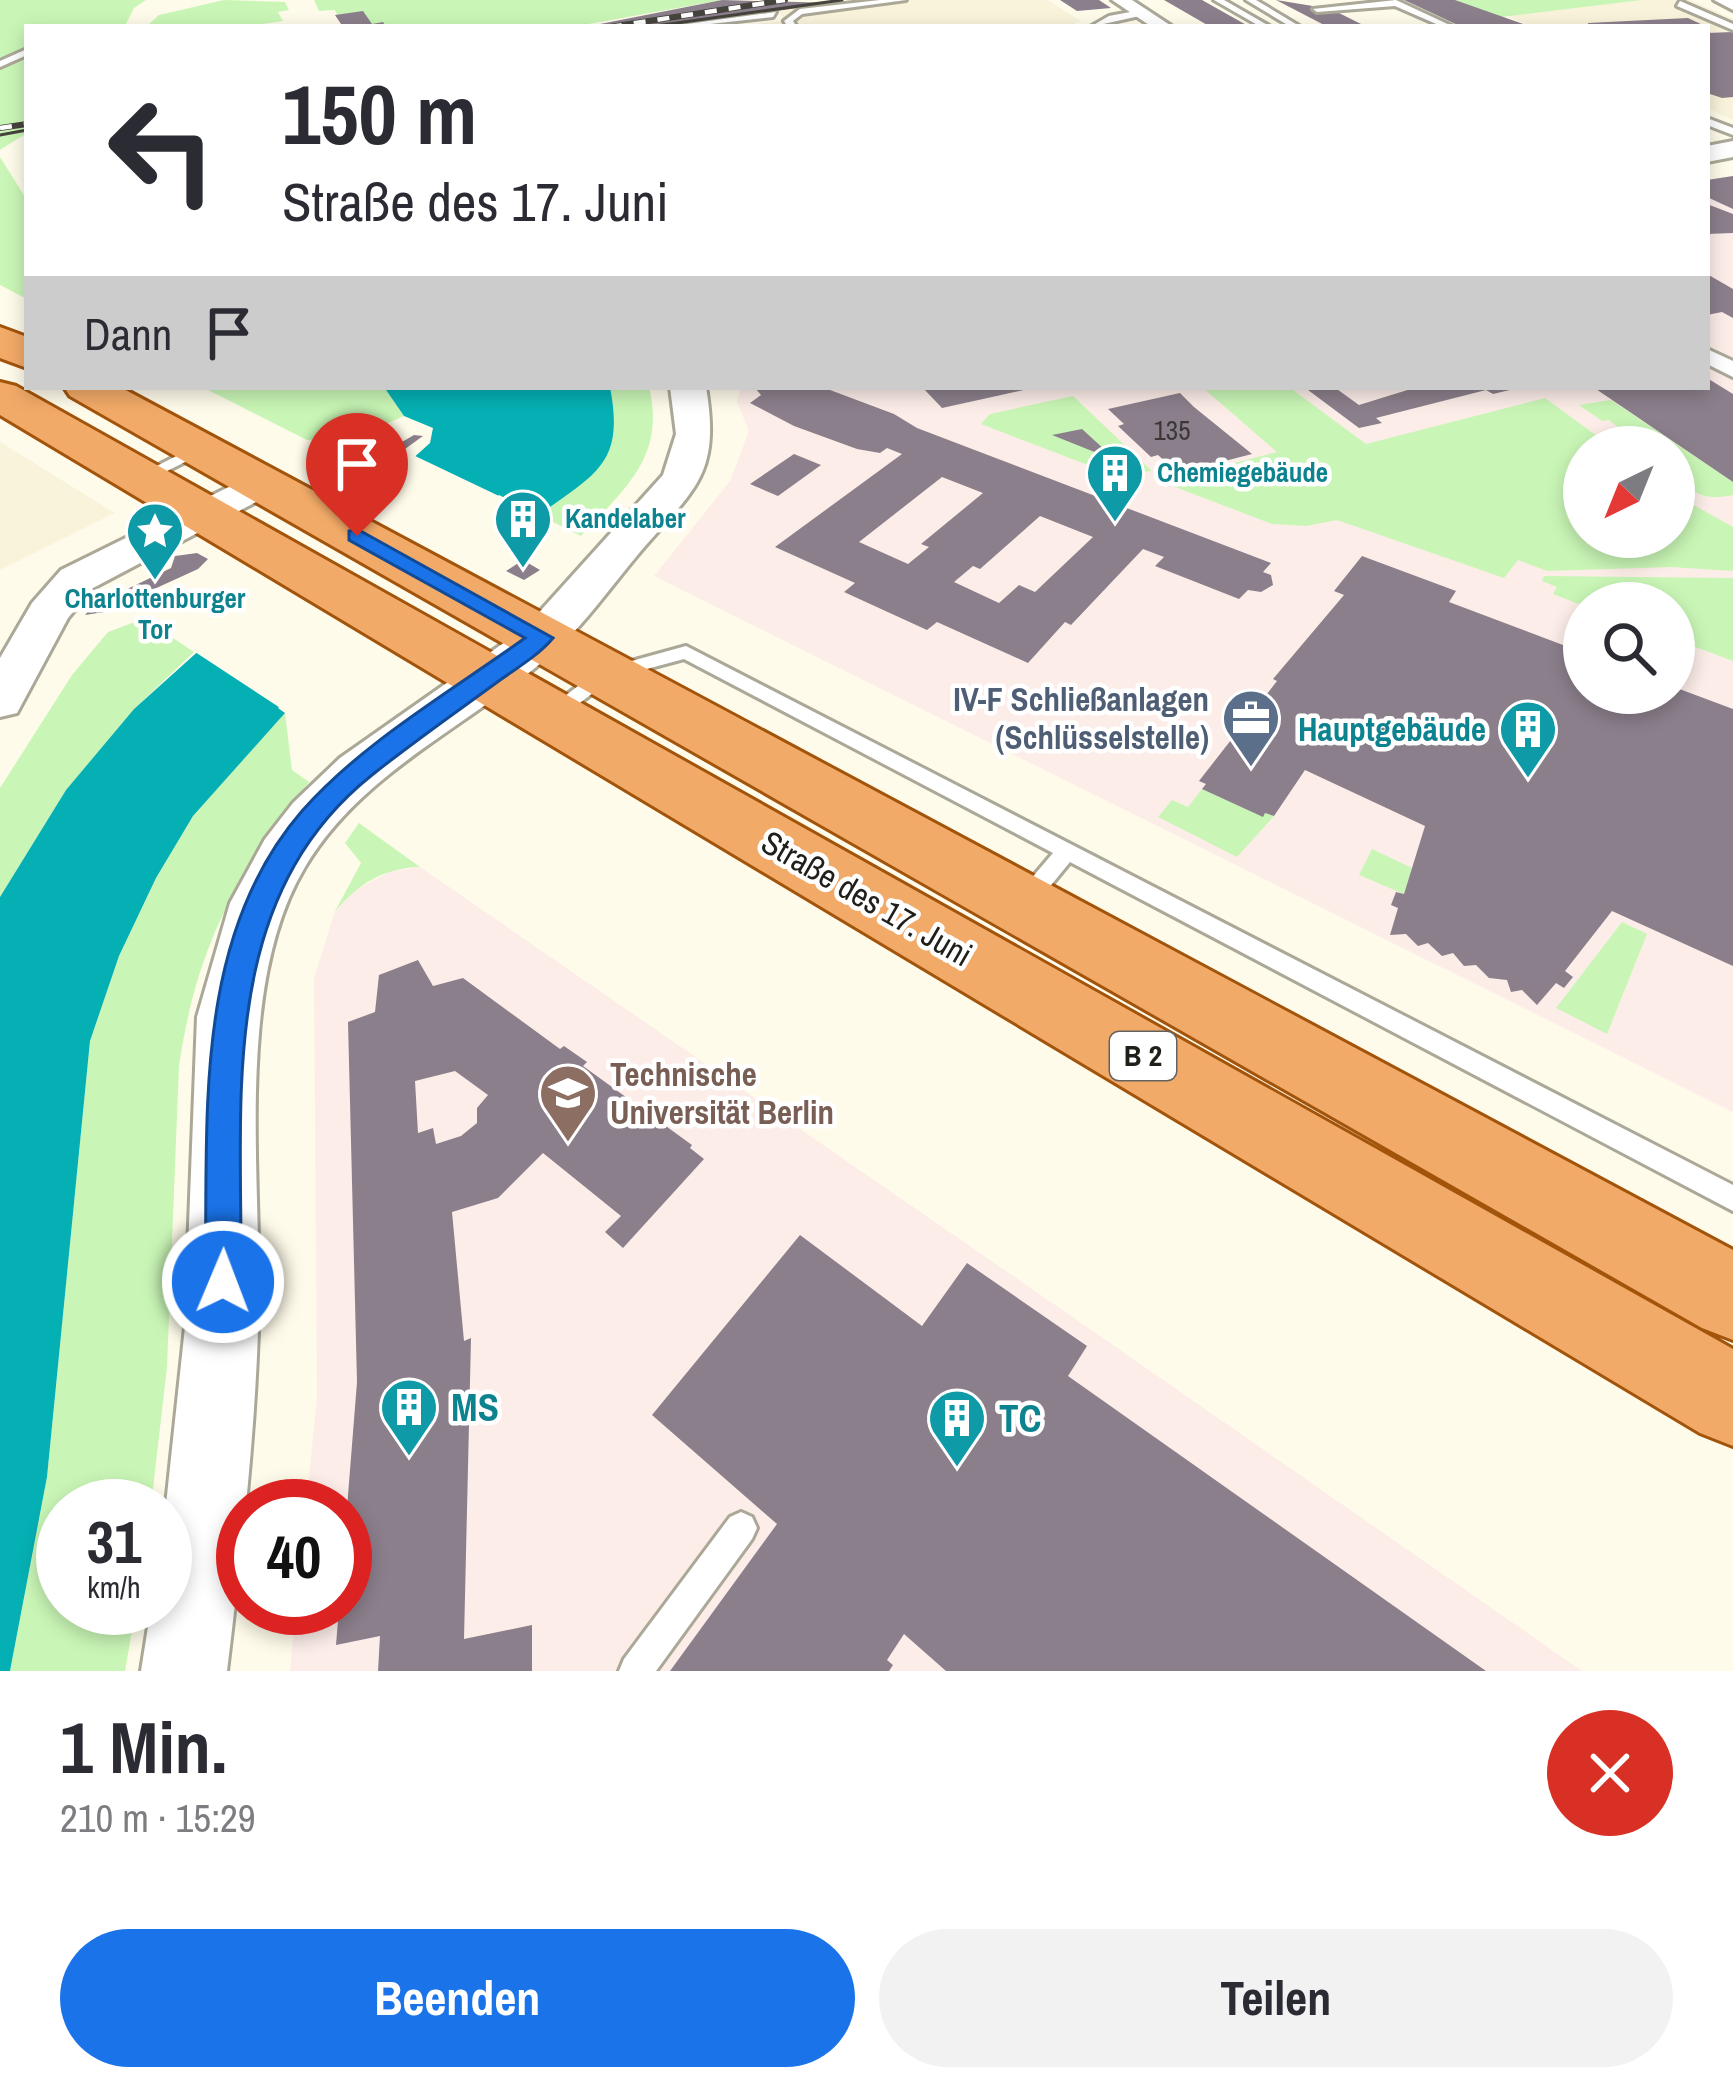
<!DOCTYPE html>
<html lang="de">
<head>
<meta charset="utf-8">
<style>
  body { margin:0; font-family:"Archivo Narrow",sans-serif; background:#f2f2f3; color:#2b2b33; height:100vh; display:flex; flex-direction:column; font-size:45px; white-space:nowrap }
  * { box-sizing:border-box; margin:0 }
  p { font-size:39px; color:#7c7c81 }
  .icon { flex:none; width:66px; height:66px; fill:none; stroke:currentColor; stroke-width:2; stroke-linecap:round; stroke-linejoin:round }
  .map { position:relative; height:1671px; overflow:hidden }
  .sheet { display:flex; flex-direction:column; background:#fff; flex:1 }
  .sheet>* { flex:none }
  .guide { position:absolute; left:24px; top:24px; width:1686px; height:366px; border-radius:0px; box-shadow:0 6px 18px #0003; background:#fff; color:#2b2b33; overflow:hidden }
  .needle { width:78px; rotate:223deg }
  .tools { position:absolute; left:1563px; top:426px; display:grid; gap:24px }
  .tools a { display:grid; place-items:center; width:132px; height:132px; border-radius:50%; background:#fff; box-shadow:0 6px 18px #0003; font-size:60px }
  .speed { position:absolute; left:36px; top:1479px; display:flex; gap:24px; font-size:60px; font-weight:700; text-align:center }
  .speed>* { display:grid; place-content:center; width:156px; height:156px; border-radius:50%; background:#fff; box-shadow:0 6px 18px #0003; line-height:1 }
  .speed small { font-size:30px; font-weight:400 }
  .speed .limit { border:18px solid #d22; background:#fff; color:#111 }
  .pin { position:absolute; display:grid; place-items:center; width:102px; height:102px; color:#fff; margin:-123px -51px; border-radius:50% 50% 50% 0; rotate:-45deg; box-shadow:0 0 12px #0007 }
  .pin .icon { rotate:45deg }
  .me { position:absolute; width:132px; margin:-66px; rotate:1deg; stroke-linejoin:round; filter:drop-shadow(0 0 9px #0008) }
  .turn { display:flex; align-items:center; gap:42px; height:252px; padding:0 60px; font-size:54px }
  .turn .icon { width:156px; height:156px; stroke-width:2.5 }
  .turn b { display:block; font-size:84px; line-height:102px }
  .then { display:flex; align-items:center; height:114px; padding:0 60px; background:#0003; gap:24px; font-size:45px }
  .round { display:grid; place-items:center; flex:none; width:126px; height:126px; border-radius:63px; background:#f2f2f3 }
  .head { display:flex; align-items:center; justify-content:space-between; height:204px; padding:0 60px }
  h1 { font-size:72px; font-weight:700; line-height:90px }
  .cta { display:flex; gap:24px; margin-top:auto; padding:24px 60px }
  .cta a { flex:1; height:138px; border-radius:72px; background:#1a73e8; color:#fff; font-size:48px; font-weight:700; line-height:138px; text-align:center }
  .cta a+a { background:#f2f2f3; color:#2b2b33 }
  .map>svg:first-child { display:block }
</style>
</head>
<body>
<div class="map">
<svg width="1733" height="1671" viewBox="0 0 1733 1671">
  <rect width="100%" height="100%" fill="#fffbea"/>
  <!-- built -->
  <path fill="#f8f3da" d="M 864,0 L 1048,0 L 1081,21 L 1065,27 L 734,27 L 785,20 L 777,10 Z
    M 1642,0 L 1691,0 L 1733,19 L 1733,120 L 1707,108 L 1707,27 L 1532,27 L 1508,16 Z
    M 0,442 L 115,513 L 0,570 Z"/>
  <!-- education -->
  <path fill="#fcede8" fill-rule="evenodd" d="M 1733,176 L 1733,1112 L 654,576 L 730,481 L 749,431 L 737,402 L 741,387 L 1707,387 L 1707,180 ZM 1584,447 L 1674,447 L 1674,537 L 1584,537 ZM 1584,603 L 1674,603 L 1674,693 L 1584,693 Z
    M 420,867 L 1061,1309 L 1582,1671 L 290,1671 L 296,1608 L 345,1608 L 345,1506 L 306,1506 L 317,1397 L 314,978 L 334,914 L 350,893 L 391,871 Z"/>
  <!-- green -->
  <path fill="#c9f6b6" d="M 0,0 L 146,0 L 134,8 L 125,26 L 27,27 L 27,133 L 0,150 Z
    M 224,0 L 285,2 L 289,10 L 278,12 L 283,21 L 243,27 L 148,25 L 159,15 Z
    M 314,0 L 722,0 L 572,27 L 343,27 L 335,10 L 319,11 Z
    M 1455,0 L 1642,0 L 1494,18 Z
    M 0,157 L 27,200 L 27,299 L 0,285 Z
    M 202,387 L 384,387 L 404,416 L 356,437 L 307,440 Z
    M 610,387 L 649,387 C 666,457 625,488 581,536 L 539,515 C 596,473 625,464 610,387 Z
    M 1202,387 L 1289,387 L 1366,444 L 1545,398 L 1612,447 L 1584,447 L 1584,537 L 1674,537 L 1674,494 L 1733,527 L 1733,571 L 1671,567 L 1547,571 L 1518,560 L 1504,578 L 1337,520 L 1306,526 L 1272,524 L 1162,482 L 1277,452 Z
    M 1073,396 L 1152,471 L 1114,475 L 981,424 L 990,414 Z
    M 1611,400 L 1733,482 L 1733,495 C 1706,501 1696,494 1674,479 L 1674,447 L 1635,447 L 1638,443 L 1609,420 L 1602,421 L 1579,405 Z
    M 1544,576 L 1733,578 L 1733,661 L 1674,639 L 1674,603 L 1584,606 L 1553,594 L 1557,587 L 1542,581 Z
    M 132,623 L 152,624 L 194,652 L 134,709 L 66,790 L 0,897 L 0,788 L 72,675 L 108,632 Z
    M 285,713 L 292,770 L 309,782 C 235,878 197,945 179,1066 L 167,1367 L 151,1506 L 63,1506 L 63,1608 L 136,1608 L 125,1671 L 10,1671 L 47,1477 L 90,1041 L 119,956 L 156,878 L 193,816 Z
    M 1202,789 L 1262,816 L 1265,813 L 1274,816 L 1237,857 L 1158,817 L 1172,800 L 1188,807 Z
    M 359,823 L 420,867 C 383,868 356,885 334,913 L 361,863 L 345,843 Z
    M 1372,849 L 1412,868 L 1404,894 L 1359,875 Z
    M 1622,922 L 1647,934 L 1607,1034 L 1556,1008 Z"/>
  <!-- water -->
  <path fill="#05b0b4" d="M 384,387 L 610,387 C 625,464 596,473 539,515 L 499,495 L 278,708 L 285,713 L 193,816 L 156,878 L 119,956 L 90,1041 L 47,1477 L 10,1671 L 0,1671 L 0,897 L 66,790 L 134,709 L 430,443 L 433,428 L 404,416 Z"/>
  <!-- pier -->
  <path fill="#fffbea" d="M 413,455 L 545,518 L 536,521 L 500,502 L 287,708 L 291,715 L 189,648 L 387,471 Z"/>
  <!-- building -->
  <path fill="#8b7f8b" fill-rule="evenodd" d="M 722,0 L 834,3 L 661,27 L 585,27 Z
    M 1060,0 L 1099,0 L 1111,8 L 1077,11 Z
    M 1164,0 L 1202,0 L 1250,27 L 1209,26 Z
    M 1276,0 L 1331,9 L 1367,27 L 1328,27 Z
    M 1404,0 L 1455,0 L 1532,27 L 1462,27 Z
    M 363,11 L 372,24 L 383,22 L 386,27 L 343,27 L 335,15 Z
    M 1688,18 L 1707,27 L 1588,27 L 1588,23 Z
    M 1733,32 L 1733,97 L 1722,98 L 1707,93 L 1707,33 Z
    M 1733,176 L 1733,209 L 1707,197 L 1707,180 Z
    M 1707,204 L 1733,214 L 1733,233 L 1707,234 Z
    M 1707,274 L 1733,289 L 1733,318 L 1722,312 L 1707,315 Z
    M 1707,378 L 1733,394 L 1733,482 L 1593,387 L 1707,387 Z
    M 754,387 L 822,387 L 894,414 L 917,428 L 1271,563 L 1263,572 L 1271,575 L 1273,585 L 1261,592 L 1248,590 L 1239,599 L 1155,566 L 1164,557 L 1143,549 L 1071,625 L 1065,622 L 1028,663 L 937,622 L 927,630 L 844,592 L 855,583 L 775,547 L 902,454 L 887,448 L 880,453 L 857,449 L 794,426 L 750,403 L 761,395 ZM 942,477 L 983,493 L 921,544 L 929,547 L 908,564 L 859,542 ZM 1040,516 L 1093,537 L 1035,592 L 1019,585 L 999,603 L 954,582 L 973,566 L 980,569 Z
    M 922,387 L 1028,387 L 1028,389 L 942,408 Z
    M 1304,387 L 1334,387 L 1359,405 L 1414,388 L 1514,389 L 1493,394 L 1486,390 L 1376,418 L 1382,423 L 1359,428 Z
    M 1180,393 L 1194,407 L 1252,454 L 1178,473 L 1158,455 L 1151,457 L 1118,426 L 1124,424 L 1108,409 Z
    M 1082,429 L 1117,461 L 1052,435 Z
    M 414,435 L 423,436 L 355,485 L 341,488 L 328,483 L 335,480 L 333,471 L 350,472 Z
    M 794,454 L 821,465 L 778,496 L 750,484 Z
    M 197,553 L 208,559 L 198,569 L 104,612 L 85,615 L 94,605 L 171,568 L 175,556 Z
    M 1362,556 L 1456,591 L 1449,602 L 1584,653 L 1584,693 L 1674,693 L 1674,687 L 1733,709 L 1733,966 L 1612,911 L 1565,971 L 1573,977 L 1564,988 L 1556,983 L 1537,1005 L 1522,990 L 1511,992 L 1507,980 L 1489,978 L 1476,965 L 1464,966 L 1453,953 L 1442,956 L 1428,943 L 1418,946 L 1406,934 L 1390,935 L 1398,908 L 1391,905 L 1396,892 L 1404,894 L 1425,826 L 1305,770 L 1274,816 L 1265,813 L 1263,817 L 1202,789 L 1206,784 L 1199,781 L 1277,681 L 1273,679 L 1344,595 L 1334,591 Z
    M 523,560 L 540,570 L 524,580 L 506,571 Z
    M 418,960 L 433,986 L 463,978 L 560,1049 L 564,1046 L 587,1062 L 583,1066 L 692,1145 L 690,1148 L 704,1159 L 623,1248 L 605,1232 L 621,1216 L 543,1153 L 498,1198 L 452,1212 L 464,1341 L 471,1338 L 464,1639 L 532,1625 L 532,1671 L 378,1671 L 380,1636 L 336,1645 L 339,1608 L 345,1608 L 345,1533 L 357,1382 L 348,1022 L 375,1012 L 379,975 ZM 455,1071 L 488,1095 L 477,1108 L 477,1123 L 461,1136 L 436,1144 L 433,1128 L 418,1133 L 415,1081 Z
    M 800,1235 L 922,1326 L 967,1263 L 1087,1346 L 1068,1376 L 1486,1671 L 946,1671 L 904,1634 L 887,1660 L 893,1665 L 889,1671 L 670,1671 L 777,1524 L 652,1415 Z"/>
  <g fill="none" stroke-linecap="round" stroke-linejoin="round">
    <defs>
      <path id="service" d="M 880,0 L 906,0 L 802,14 L 793,21 L 797,27 L 788,27 L 784,21 L 800,9 Z
        M 1214,0 L 1224,0 L 1271,27 L 1261,27 Z
        M 1246,0 L 1256,0 L 1301,27 L 1291,27 Z
        M 1396,0 L 1454,27 L 1443,27 L 1395,6 L 1317,12 L 1313,9 Z
        M 1680,1 L 1733,24 L 1733,30 L 1677,6 Z
        M 1141,10 L 1144,15 L 1090,27 L 1109,16 Z
        M 776,12 L 773,17 L 683,27 L 687,24 Z
        M 27,49 L 27,55 L 0,67 L 0,61 Z
        M 1707,118 L 1733,128 L 1733,135 L 1707,125 Z
        M 200,444 L 205,446 L 205,452 L 147,481 L 135,481 L 133,478 Z
        M 686,646 L 1733,1185 L 1733,1211 L 1070,862 L 1034,906 L 1018,906 L 1015,900 L 1018,894 L 1053,853 L 684,659 L 613,678 L 557,720 L 543,720 L 540,715 L 599,670 Z
        M 741,1512 L 752,1517 L 757,1528 L 752,1539 L 656,1671 L 619,1671 L 624,1659 L 730,1517 Z"/>
      <path id="pedestrian" d="M 1707,349 L 1733,361 L 1733,377 L 1707,364 Z"/>
      <path id="minor" d="M 1112,0 L 1132,0 L 1173,27 L 1152,27 Z"/>
      <path id="tertiary" d="M 1733,141 L 1733,157 L 1707,162 L 1707,146 Z
        M 670,387 L 706,387 C 721,476 694,489 640,552 C 613,584 587,621 557,649 C 475,724 364,768 305,867 C 231,990 264,1191 258,1331 C 254,1448 241,1555 227,1671 L 141,1671 L 151,1608 L 165,1608 L 165,1514 L 185,1327 L 197,1017 L 230,903 L 265,839 L 293,803 L 340,758 L 525,628 L 663,475 L 676,434 Z
        M 261,471 L 275,474 L 281,483 L 275,492 L 93,588 L 68,618 L 17,713 L 0,717 L 0,658 L 32,603 L 61,570 Z"/>
      <path id="secondary" d="M 1714,0 L 1733,0 L 1733,10 Z"/>
      <path id="primary" d="M 0,327 L 27,337 L 27,368 L 0,358 Z
        M 0,382 L 16,386 L 1733,1349 L 1733,1446 L 1700,1433 L 0,415 Z
        M 64,387 L 120,387 L 1733,1250 L 1733,1340 L 1702,1328 L 70,396 Z"/>
    </defs>
    <!-- service casing -->
    <use href="#service" stroke="#aba898" stroke-width="6"/>
    <!-- pedestrian casing -->
    <use href="#pedestrian" stroke="#aba898" stroke-width="6"/>
    <!-- minor casing -->
    <use href="#minor" stroke="#aba898" stroke-width="6"/>
    <!-- tertiary casing -->
    <use href="#tertiary" stroke="#aba898" stroke-width="6"/>
    <!-- secondary casing -->
    <use href="#secondary" stroke="#aba898" stroke-width="6"/>
    <!-- primary casing -->
    <use href="#primary" stroke="#a3540b" stroke-width="6"/>
    <!-- service -->
    <use href="#service" fill="#fff" fill-rule="evenodd"/>
    <!-- pedestrian -->
    <use href="#pedestrian" fill="#fff" fill-rule="evenodd"/>
    <!-- minor -->
    <use href="#minor" fill="#fff" fill-rule="evenodd"/>
    <!-- tertiary -->
    <use href="#tertiary" fill="#fff" fill-rule="evenodd"/>
    <!-- secondary -->
    <use href="#secondary" fill="#fff" fill-rule="evenodd"/>
    <!-- primary -->
    <use href="#primary" fill="#f2aa68" fill-rule="evenodd"/>
    <!-- tram -->
    <path stroke="#45433c" stroke-width="3" d="M 648,27 L 842,0
      M 0,135 L 27,130"/>
    <defs>
      <path id="rail" d="M 610,27 L 785,0
        M 0,128 L 27,124"/>
    </defs>
    <!-- rail casing -->
    <use href="#rail" stroke="#45433c" stroke-width="6"/>
    <!-- rail -->
    <use href="#rail" stroke="#fff" stroke-width="4.5" stroke-dasharray="12" stroke-linecap="butt"/>
  </g>
  <!-- route -->
  <path fill="#1a73e8" stroke="#114b97" stroke-width="3" d="M 357,529 L 553,638 C 538,656 515,669 496,683 C 455,713 412,743 372,775 C 215,900 243,1104 241,1282 L 236,1295 L 223,1300 L 210,1295 L 205,1282 C 209,1124 190,940 302,811 C 363,742 450,692 525,638 L 349,540 L 349,531 Z"/>
  <!-- icons -->
  <defs>
    <symbol id="building-pin" viewBox="-11 -11 22 30"><path d="M0 17L-7.5 6A9.5 9.5 0 1 1 7.5 6Z" fill="#0f9aa8" stroke="#fff"/><path d="M-4-6H4V6H1V3H-1V6H-4ZM-2.5-4.3h1.7v1.8h-1.7ZM.8-4.3h1.7v1.8H.8ZM-2.5-1h1.7V.8h-1.7ZM.8-1h1.7V.8H.8Z" fill="#fff"/></symbol>
    <symbol id="sight-pin" viewBox="-11 -11 22 30"><path d="M0 17L-7.5 6A9.5 9.5 0 1 1 7.5 6Z" fill="#0f9aa8" stroke="#fff"/><path d="M0-6L1.8-2.2L6-1.7L2.9 1.2L3.7 5.4L0 3.3L-3.7 5.4L-2.9 1.2L-6-1.7L-1.8-2.2Z" fill="#fff"/></symbol>
    <symbol id="office-pin" viewBox="-11 -11 22 30"><path d="M0 17L-7.5 6A9.5 9.5 0 1 1 7.5 6Z" fill="#5c6f8a" stroke="#fff"/><path d="M-6-3h4V-5.5h4V-3h4V5H-6ZM-1-4.5V-3h2v-1.5ZM-6 0V1H6V0Z" fill="#fff"/></symbol>
    <symbol id="university-pin" viewBox="-11 -11 22 30"><path d="M0 17L-7.5 6A9.5 9.5 0 1 1 7.5 6Z" fill="#8d6e63" stroke="#fff"/><path d="M0-5L7-2L0 1L-7-2ZM-4 1L0 2.5L4 1V4Q0 6-4 4Z" fill="#fff"/></symbol>
  </defs>
  <g fill-rule="evenodd">
    <use href="#building-pin" x="1082" y="440" width="66" height="90"/>
    <use href="#building-pin" x="490" y="486" width="66" height="90"/>
    <use href="#sight-pin" x="122" y="498" width="66" height="90"/>
    <use href="#office-pin" x="1218" y="685" width="66" height="90"/>
    <use href="#building-pin" x="1495" y="696" width="66" height="90"/>
    <use href="#university-pin" x="535" y="1060" width="66" height="90"/>
    <use href="#building-pin" x="376" y="1374" width="66" height="90"/>
    <use href="#building-pin" x="924" y="1385" width="66" height="90"/>
  </g>
  <g text-anchor="middle" stroke-width="9" stroke-linejoin="round" paint-order="stroke">
    <!-- number labels -->
    <g font-size="27" fill="#3b3736">
      <text x="1172" y="440">135</text>
    </g>
    <!-- far-culture labels -->
    <g font-size="27" font-weight="bold" fill="#0d838f" stroke="#fff" text-anchor="start">
      <text x="1157" y="482">Chemiegebäude</text>
      <text x="565" y="528">Kandelaber</text>
      <text x="155" y="608" text-anchor="middle">Charlottenburger<tspan x="155" dy="31">Tor</tspan></text>
    </g>
    <!-- shield labels -->
    <rect fill="#fff" stroke="#63625e" stroke-width="3" x="1110" y="1032" width="66" height="48" rx="9"/>
    <g font-size="30" font-weight="bold" fill="#201f19">
      <text x="1143" y="1066">B 2</text>
    </g>
    <!-- service labels -->
    <g font-size="33" font-weight="bold" fill="#4e5e75" stroke="#fff" text-anchor="end">
      <text x="1209" y="711">IV-F Schließanlagen<tspan x="1209" dy="38">(Schlüsselstelle)</tspan></text>
    </g>
    <!-- culture labels -->
    <g font-size="33" font-weight="bold" fill="#0d838f" stroke="#fff" text-anchor="end">
      <text x="1486" y="741">Hauptgebäude</text>
    </g>
    <!-- street labels -->
    <g font-size="33" fill="#201f19" stroke="#fff">
      <text transform="translate(867 898) rotate(30)" y="12">Straße des 17. Juni</text>
    </g>
    <!-- education labels -->
    <g font-size="33" font-weight="bold" fill="#785e54" stroke="#fff" text-anchor="start">
      <text x="610" y="1086">Technische<tspan x="610" dy="38">Universität Berlin</tspan></text>
    </g>
    <!-- near-culture labels -->
    <g font-size="39" font-weight="bold" fill="#0d838f" stroke="#fff" text-anchor="start">
      <text x="451" y="1421">MS</text>
      <text x="999" y="1432">TC</text>
    </g>
  </g>
</svg>
<div class="tools">
<a><svg class="needle" viewBox="-14 -14 28 28"><path d="M0-13l5 13h-10z" fill="#e53935"/><path d="M0 13l5-13h-10z" fill="#7c7c81"/></svg></a>
<a><svg class="icon" aria-label="search" viewBox="0 0 24 24"><circle cx="10" cy="10" r="6"/><path d="M15 15l6 6"/></svg></a>
</div>
<div class="speed"><div>31<small>km/h</small></div><div class="limit">40</div></div>
<div class="pin" style="left:357px;top:536px;background:#d93025"><svg class="icon" aria-label="arrive" viewBox="0 0 24 24"><path d="M6 21V4h12l-3 4 3 4H6"/></svg></div>
<svg class="me" style="left:223px;top:1282px" viewBox="-20 -20 40 40"><circle r="17" fill="#1a73e8" stroke="#fff" stroke-width="3"/><path d="M0-11L8 9 0 5-8 9z" fill="#fff"/></svg>
<div class="guide">
<div class="turn"><svg class="icon" aria-label="left" viewBox="0 0 24 24"><path d="M17 20v-9H6M10 6l-5 5 5 5"/></svg><div><b>150 m</b>Straße des 17. Juni</div></div>
<div class="then">Dann<svg class="icon" aria-label="arrive" viewBox="0 0 24 24"><path d="M6 21V4h12l-3 4 3 4H6"/></svg></div>
</div>
</div>
<section class="sheet">
<div class="head"><div><h1>1 Min.</h1><p>210 m · 15:29</p></div><a class="round" style="background:#d93025;color:#fff"><svg class="icon" aria-label="close" viewBox="0 0 24 24"><path d="M6 6l12 12M18 6L6 18"/></svg></a></div>
<div class="cta"><a>Beenden</a><a>Teilen</a></div>
</section>
</body>
</html>
